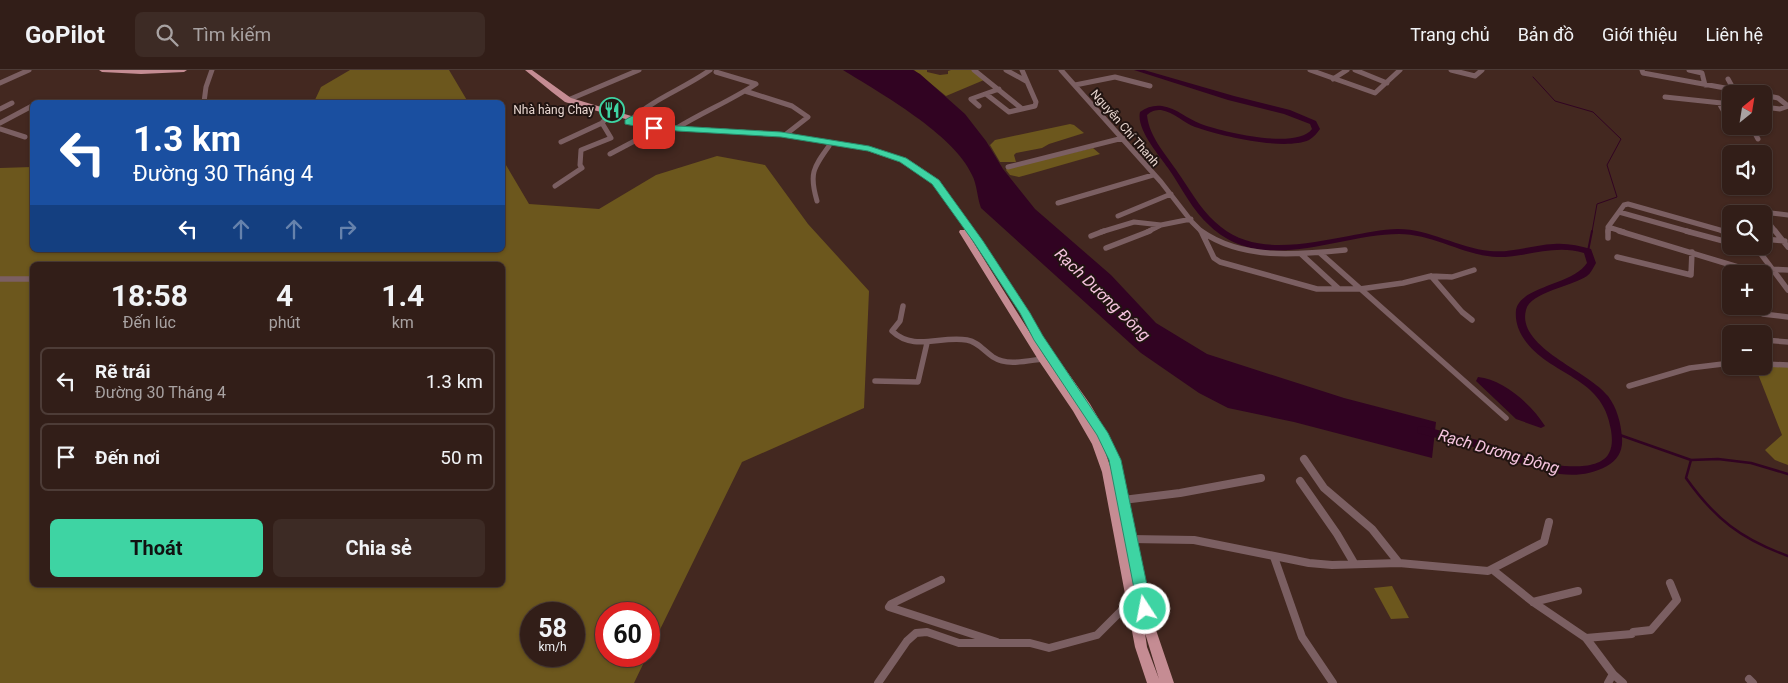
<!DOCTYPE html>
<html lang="vi">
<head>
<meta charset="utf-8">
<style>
  body { margin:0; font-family:Roboto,sans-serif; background:#3d2b25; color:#f1f3f6; height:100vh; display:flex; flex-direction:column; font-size:19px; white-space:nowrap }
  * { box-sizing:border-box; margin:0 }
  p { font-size:16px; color:#a8a2a2 }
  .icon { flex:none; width:28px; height:28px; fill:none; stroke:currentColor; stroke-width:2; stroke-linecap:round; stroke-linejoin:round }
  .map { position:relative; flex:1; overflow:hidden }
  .panel { position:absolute; left:30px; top:192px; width:475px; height:325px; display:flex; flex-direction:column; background:#321e18; border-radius:8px; box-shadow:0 1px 4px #0004,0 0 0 1px #4d3c37 }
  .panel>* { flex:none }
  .banner { position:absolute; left:30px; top:30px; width:475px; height:152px; border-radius:8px; box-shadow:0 1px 4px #0004,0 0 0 1px #4d3c37; background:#1a4fa0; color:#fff; overflow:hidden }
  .needle { width:32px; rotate:30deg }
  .controls { position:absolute; left:1722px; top:15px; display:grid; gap:10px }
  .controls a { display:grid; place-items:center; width:50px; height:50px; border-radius:8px; background:#321e18; box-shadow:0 1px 4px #0004,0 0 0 1px #4d3c37; font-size:25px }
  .speed { position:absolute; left:520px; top:532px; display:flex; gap:10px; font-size:25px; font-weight:700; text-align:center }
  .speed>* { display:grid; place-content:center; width:65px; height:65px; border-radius:50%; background:#321e18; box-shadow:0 1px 4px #0004,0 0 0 1px #4d3c37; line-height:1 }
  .speed small { font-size:12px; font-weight:400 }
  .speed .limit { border:8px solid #d22; background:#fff; color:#111 }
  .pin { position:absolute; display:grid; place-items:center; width:42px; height:42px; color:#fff; margin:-21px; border-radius:10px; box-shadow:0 2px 8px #0006 }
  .me { position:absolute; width:55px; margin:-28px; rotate:349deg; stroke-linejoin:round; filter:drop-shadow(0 0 4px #0008) }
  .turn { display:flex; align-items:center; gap:18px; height:105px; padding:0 20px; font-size:22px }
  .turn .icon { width:65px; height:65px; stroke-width:2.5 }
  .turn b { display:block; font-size:35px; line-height:42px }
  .lanes { display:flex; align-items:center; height:48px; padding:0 20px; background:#0003; justify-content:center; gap:25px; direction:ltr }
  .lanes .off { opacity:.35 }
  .eta { display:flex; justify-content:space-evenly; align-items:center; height:85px; text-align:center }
  .eta b { font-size:30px; font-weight:700; line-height:35px }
  .cta { display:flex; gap:10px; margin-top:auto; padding:10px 20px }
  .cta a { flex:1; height:58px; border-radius:8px; background:#3ed4a3; color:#111; font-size:20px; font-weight:700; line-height:58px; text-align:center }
  .cta a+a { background:#3d2b25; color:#f1f3f6 }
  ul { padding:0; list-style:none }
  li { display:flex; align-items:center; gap:15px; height:68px; margin:0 10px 8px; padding:0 10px; border:2px solid #4d3c37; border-radius:8px }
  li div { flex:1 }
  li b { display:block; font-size:19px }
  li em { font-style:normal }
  header { display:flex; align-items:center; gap:30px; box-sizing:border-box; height:70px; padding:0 25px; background:#321e18; border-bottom:1px solid #4d3c37 }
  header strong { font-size:24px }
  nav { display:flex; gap:28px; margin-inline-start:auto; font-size:18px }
  .search { width:350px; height:45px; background:#3d2b25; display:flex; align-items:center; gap:12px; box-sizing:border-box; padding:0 18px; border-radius:8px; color:#a8a2a2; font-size:19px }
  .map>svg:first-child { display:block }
</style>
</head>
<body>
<header>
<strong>GoPilot</strong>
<div class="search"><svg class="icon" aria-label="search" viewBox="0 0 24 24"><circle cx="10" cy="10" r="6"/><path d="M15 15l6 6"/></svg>Tìm kiếm</div>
<nav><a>Trang chủ</a><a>Bản đồ</a><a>Giới thiệu</a><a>Liên hệ</a></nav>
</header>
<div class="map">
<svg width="1788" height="613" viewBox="0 0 1788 613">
  <rect width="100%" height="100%" fill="#432820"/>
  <!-- green -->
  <path fill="#6c571d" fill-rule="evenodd" d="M 350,0 L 449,0 L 468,32 L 314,32 L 321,17 Z
    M 914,0 L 927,0 L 927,2 L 940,5 L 948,4 L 948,1 L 951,0 L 973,0 L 984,10 L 946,26 Z
    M 1070,54 L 1074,55 L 1084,63 L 1049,74 L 1042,78 L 1016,83 L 1014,85 L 1016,92 L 1000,92 L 990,75 L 995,70 Z
    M 1093,78 L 1100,84 L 1030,104 L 1019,107 L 1010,105 L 1006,100 L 1007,98 Z
    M 717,86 L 765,95 L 808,154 L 869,221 L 864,338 L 742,392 L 649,582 L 649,544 L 606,544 L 606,586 L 647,586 L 634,613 L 0,613 L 0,98 L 32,97 L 32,180 L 502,180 L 503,90 L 529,134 L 599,139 L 656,105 ZM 32,195 L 502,195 L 502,515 L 32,515 ZM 531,544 L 574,544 L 574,586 L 531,586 Z
    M 1761,296 L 1788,297 L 1788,395 L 1775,390 L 1765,380 L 1782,365 L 1756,299 Z
    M 1392,516 L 1409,548 L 1391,549 L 1374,518 Z"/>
  <!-- water -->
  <path fill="#310322" d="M 843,0 L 913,0 L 920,4 L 965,44 L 986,71 L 1003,99 L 1035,139 L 1111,205 L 1156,253 L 1207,284 L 1344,328 L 1436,352 L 1432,388 L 1294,352 L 1228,338 L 1199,323 L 1141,283 L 981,138 C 977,127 977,114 972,105 C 955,65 880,23 843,0 Z
    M 1478,307 C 1503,309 1532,335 1545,356 L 1541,358 L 1516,349 L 1476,311 Z"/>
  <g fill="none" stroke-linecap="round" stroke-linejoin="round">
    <!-- stream-far2 -->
    <path stroke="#310322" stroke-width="1" d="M 1533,7 L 1555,31 L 1593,42 L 1621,69 L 1607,95 L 1617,127 L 1597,134 L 1592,162"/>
    <!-- stream-far1 -->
    <path stroke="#310322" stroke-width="2" d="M 1588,181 L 1592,161"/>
    <!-- stream -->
    <path stroke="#310322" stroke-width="2.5" d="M 1617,364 L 1691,390 L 1718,389 L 1751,393 L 1788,404
      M 1691,390 L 1686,408 C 1715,449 1741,469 1788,486"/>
    <!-- river -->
    <path fill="#310322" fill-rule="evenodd" d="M 1134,0 L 1144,0 L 1234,26 L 1290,40 L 1316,51 L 1320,59 C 1317,63 1314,67 1309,70 C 1284,81 1221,66 1195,57 C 1184,53 1174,42 1161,40 C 1155,40 1151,41 1147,45 C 1149,68 1169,88 1181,107 C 1193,125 1204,144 1221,157 C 1257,186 1308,173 1349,166 C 1365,163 1382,159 1398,159 C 1430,159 1458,178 1490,181 C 1512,183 1532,175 1554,174 C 1567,173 1579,176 1591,179 L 1596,193 C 1593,198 1591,203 1587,206 C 1573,216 1530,222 1526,240 C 1516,277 1589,301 1608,326 C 1617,338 1621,353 1622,368 C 1623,380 1618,390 1607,396 C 1565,419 1521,391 1481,379 C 1460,373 1439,369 1418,363 L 1417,360 L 1418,357 L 1422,356 L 1485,372 L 1534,390 L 1556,395 C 1571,397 1601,399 1609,383 C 1613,376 1612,367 1611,360 C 1603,305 1550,307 1524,269 C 1518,260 1515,251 1516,240 C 1520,216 1573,215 1587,193 L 1584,183 C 1554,174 1528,187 1498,187 C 1464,186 1434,164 1399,164 C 1338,164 1263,206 1210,156 C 1192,140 1182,118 1168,98 C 1159,85 1136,59 1140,42 C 1147,37 1154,35 1162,36 C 1177,38 1187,49 1201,54 C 1223,62 1297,80 1312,59 L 1310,54 L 1284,44 L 1228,30 Z"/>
    <!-- minor-far2 -->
    <path stroke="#7b5f62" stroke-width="5" d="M 974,0 L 1021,38
      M 1006,0 L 1026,11
      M 1061,0 L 1161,112 L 1192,152 L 1202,162
      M 1310,0 L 1375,23 L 1400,0
      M 1355,0 L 1387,13
      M 1451,0 L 1475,6 L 1482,0
      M 1642,0 L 1643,3 L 1758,24
      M 1689,0 L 1702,3 L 1705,15
      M 1333,9 L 1347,0
      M 1728,9 L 1734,20
      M 0,13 L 29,0
      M 1075,15 L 1115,7 L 1150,16
      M 745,21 L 792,36 L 808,47 L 785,65
      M 986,24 L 1009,42 L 1035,36 L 1036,32 L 1022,0
      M 1764,25 L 1778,28 L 1788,36
      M 1665,27 L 1731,34
      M 568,30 L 639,0
      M 204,32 L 206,17 L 212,0
      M 1719,33 L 1731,54
      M 979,36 L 971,29 L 999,19
      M 1764,37 L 1780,39 L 1788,36
      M 0,39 L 12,33
      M 632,49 C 655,28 685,18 710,0
      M 0,53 L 32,36
      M 1751,56 L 1758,69
      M 677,58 C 703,42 730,31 756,14 L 716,2
      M 0,59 L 25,67
      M 561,72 L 602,53
      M 610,84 L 644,66 L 654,58
      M 1008,97 L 1123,68
      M 555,116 L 582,98 L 580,95 L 581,80 L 611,68 L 602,53 L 608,46
      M 817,131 C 809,104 813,98 829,76
      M 1058,133 L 1153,105
      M 1619,142 L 1690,162
      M 1761,144 L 1762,142 L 1788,145
      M 1118,146 L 1171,124
      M 1764,147 L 1776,162
      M 1608,157 L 1608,162
      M 1101,162 L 1134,152 L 1161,155
      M 1147,162 L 1161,155 L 1191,149
      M 1624,162 L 1608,157 L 1624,135 L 1628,134 L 1727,162"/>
    <!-- minor-far1 -->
    <path stroke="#7b5f62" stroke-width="5.5" d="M 1201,161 C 1242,190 1297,185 1345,180
      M 1608,161 L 1608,168
      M 1619,161 L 1738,197 L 1788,200
      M 1686,161 L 1731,173
      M 1722,161 L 1731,163
      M 1775,161 L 1788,177
      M 1202,163 L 1214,188 L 1220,192 L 1317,219 L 1360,219 L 1403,213 L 1431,206 L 1452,207 L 1474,200
      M 1091,166 L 1104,161
      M 1764,169 L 1785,171
      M 1742,176 L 1758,181
      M 1755,176 L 1788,220
      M 1106,178 L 1150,161
      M 1320,183 L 1506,348
      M 1301,184 L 1338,218
      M 1617,187 L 1691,205 L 1692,182
      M 1431,206 L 1462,242 L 1472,250
      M 0,209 L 32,209
      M 903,236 L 900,251 L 892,261 C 914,282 941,265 967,270 C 978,272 983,280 993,287 C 1007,296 1026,291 1042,289
      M 1763,244 L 1788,247
      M 1764,270 L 1788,272
      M 1764,294 L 1788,295
      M 875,311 L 918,312 L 927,273
      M 1629,316 L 1690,298 L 1731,293"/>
    <!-- minor -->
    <path stroke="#7b5f62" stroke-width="8" d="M 1304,389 L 1324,418 L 1372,459 L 1399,493
      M 1300,411 L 1337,464 L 1354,493
      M 1123,430 L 1180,423 L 1261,408
      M 1131,469 L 1194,470 L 1309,493 L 1332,495 L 1399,493 L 1488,501 L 1544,472 L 1549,452
      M 1274,487 L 1302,567 L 1333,613
      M 1493,500 L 1533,532 L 1586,568 L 1613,604 L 1623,613
      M 941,510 L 891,534 L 889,537 L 997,572
      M 1533,532 L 1578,521
      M 1586,568 L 1632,564 L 1633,562 L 1651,560 L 1677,530 L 1670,513
      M 1749,609 L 1753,613
      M 878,613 L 907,571 L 916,563 L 927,562 L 959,573 L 1030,573 L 1049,578 L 1097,565 L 1122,540 L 1134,538
      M 1608,613 L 1613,604"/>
    <!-- primary -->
    <path fill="#c58c93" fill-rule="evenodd" d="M 99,0 L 187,0 L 184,2 L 141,4 L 102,2 Z
      M 525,0 L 532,0 L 571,28 L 648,51 L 677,56 L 781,62 L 869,77 L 906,88 L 939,110 L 982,171 L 1030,243 L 1042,266 L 1090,334 L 1107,363 L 1120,390 L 1155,557 L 1174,613 L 1147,613 L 1135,577 L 1102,402 L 1092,374 L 1073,341 L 1039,291 L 959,162 L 960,160 L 966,160 L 967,162 L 1045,287 L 1068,319 L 1035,269 L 1020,243 L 974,171 L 933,114 L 900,92 L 868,81 L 781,66 L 677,60 L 647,55 L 565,32 L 552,22 ZM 1104,378 L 1110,390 L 1111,399 ZM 1145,563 L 1159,609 L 1147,577 Z"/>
  </g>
  <!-- route -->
  <path fill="#3ed4a3" stroke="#288a6a" d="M 632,46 L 677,56 L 781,62 L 869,76 L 906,88 L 939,110 L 983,171 L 1030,243 L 1043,266 L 1108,363 L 1121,390 L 1152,539 L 1150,543 L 1145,545 L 1140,543 L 1138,539 L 1109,390 L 1097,365 L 1034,270 L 1020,243 L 973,171 L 932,114 L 900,92 L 868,81 L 781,67 L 677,61 L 658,57 L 657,60 L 654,60 L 625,54 L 625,50 Z"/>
  <!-- icons -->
  <defs>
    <symbol id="restaurant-ring" viewBox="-11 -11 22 22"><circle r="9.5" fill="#211411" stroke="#3ed4a3" stroke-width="1.5"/><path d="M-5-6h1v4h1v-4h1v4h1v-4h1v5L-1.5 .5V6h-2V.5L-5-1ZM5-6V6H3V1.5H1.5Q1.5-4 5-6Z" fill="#3ed4a3"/></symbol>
  </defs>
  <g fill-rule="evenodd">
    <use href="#restaurant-ring" x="598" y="26" width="28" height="28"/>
  </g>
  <g text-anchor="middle" stroke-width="4" stroke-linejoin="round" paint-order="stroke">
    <!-- far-poi labels -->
    <g font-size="12" fill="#e8d6d0" stroke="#211411" text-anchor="end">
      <text x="594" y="44">Nhà hàng Chay</text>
    </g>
    <!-- far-street labels -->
    <g font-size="12" fill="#e8d6d0" stroke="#211411">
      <text transform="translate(1125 58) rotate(49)" y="4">Nguyễn Chí Thanh</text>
    </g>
    <!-- water labels -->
    <g font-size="16" font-style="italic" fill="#f6c4df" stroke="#211411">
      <text transform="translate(1103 224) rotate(44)" y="6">Rạch Dương Đông</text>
      <text transform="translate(1499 381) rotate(16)" y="6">Rạch Dương Đông</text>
    </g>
  </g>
</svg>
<div class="controls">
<a><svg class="needle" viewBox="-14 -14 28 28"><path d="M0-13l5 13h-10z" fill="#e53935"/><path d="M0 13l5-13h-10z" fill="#a8a2a2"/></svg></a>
<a><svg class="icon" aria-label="sound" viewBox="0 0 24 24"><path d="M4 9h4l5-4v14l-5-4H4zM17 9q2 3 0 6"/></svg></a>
<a><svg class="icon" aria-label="search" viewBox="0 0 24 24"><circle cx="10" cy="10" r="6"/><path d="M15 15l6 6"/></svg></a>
<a>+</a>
<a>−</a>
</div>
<div class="speed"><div>58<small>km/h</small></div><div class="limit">60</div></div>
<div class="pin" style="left:654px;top:58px;background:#d93025"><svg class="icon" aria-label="arrive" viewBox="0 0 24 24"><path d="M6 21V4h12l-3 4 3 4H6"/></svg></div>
<svg class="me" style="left:1145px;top:539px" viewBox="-20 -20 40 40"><circle r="17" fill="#3ed4a3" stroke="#fff" stroke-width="3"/><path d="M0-11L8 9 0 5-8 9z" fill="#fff"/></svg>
<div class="banner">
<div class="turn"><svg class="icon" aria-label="left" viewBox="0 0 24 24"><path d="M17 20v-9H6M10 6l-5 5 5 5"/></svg><div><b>1.3 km</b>Đường 30 Tháng 4</div></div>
<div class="lanes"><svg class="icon" aria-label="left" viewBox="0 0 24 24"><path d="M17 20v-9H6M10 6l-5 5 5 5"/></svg><svg class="icon off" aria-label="ahead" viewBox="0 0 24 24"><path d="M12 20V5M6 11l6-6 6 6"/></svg><svg class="icon off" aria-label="ahead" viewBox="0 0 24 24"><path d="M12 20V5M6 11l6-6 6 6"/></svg><svg class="icon off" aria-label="right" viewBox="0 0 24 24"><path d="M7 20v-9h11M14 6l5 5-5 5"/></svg></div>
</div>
<section class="panel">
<div class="eta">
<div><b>18:58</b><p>Đến lúc</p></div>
<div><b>4</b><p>phút</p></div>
<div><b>1.4</b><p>km</p></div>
</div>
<ul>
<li><svg class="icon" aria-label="left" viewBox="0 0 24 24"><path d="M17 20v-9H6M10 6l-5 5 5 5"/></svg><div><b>Rẽ trái</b><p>Đường 30 Tháng 4</p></div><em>1.3 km</em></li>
<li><svg class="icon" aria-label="arrive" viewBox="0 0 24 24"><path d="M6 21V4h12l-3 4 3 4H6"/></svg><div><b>Đến nơi</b></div><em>50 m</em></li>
</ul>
<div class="cta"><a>Thoát</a><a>Chia sẻ</a></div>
</section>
</div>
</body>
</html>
